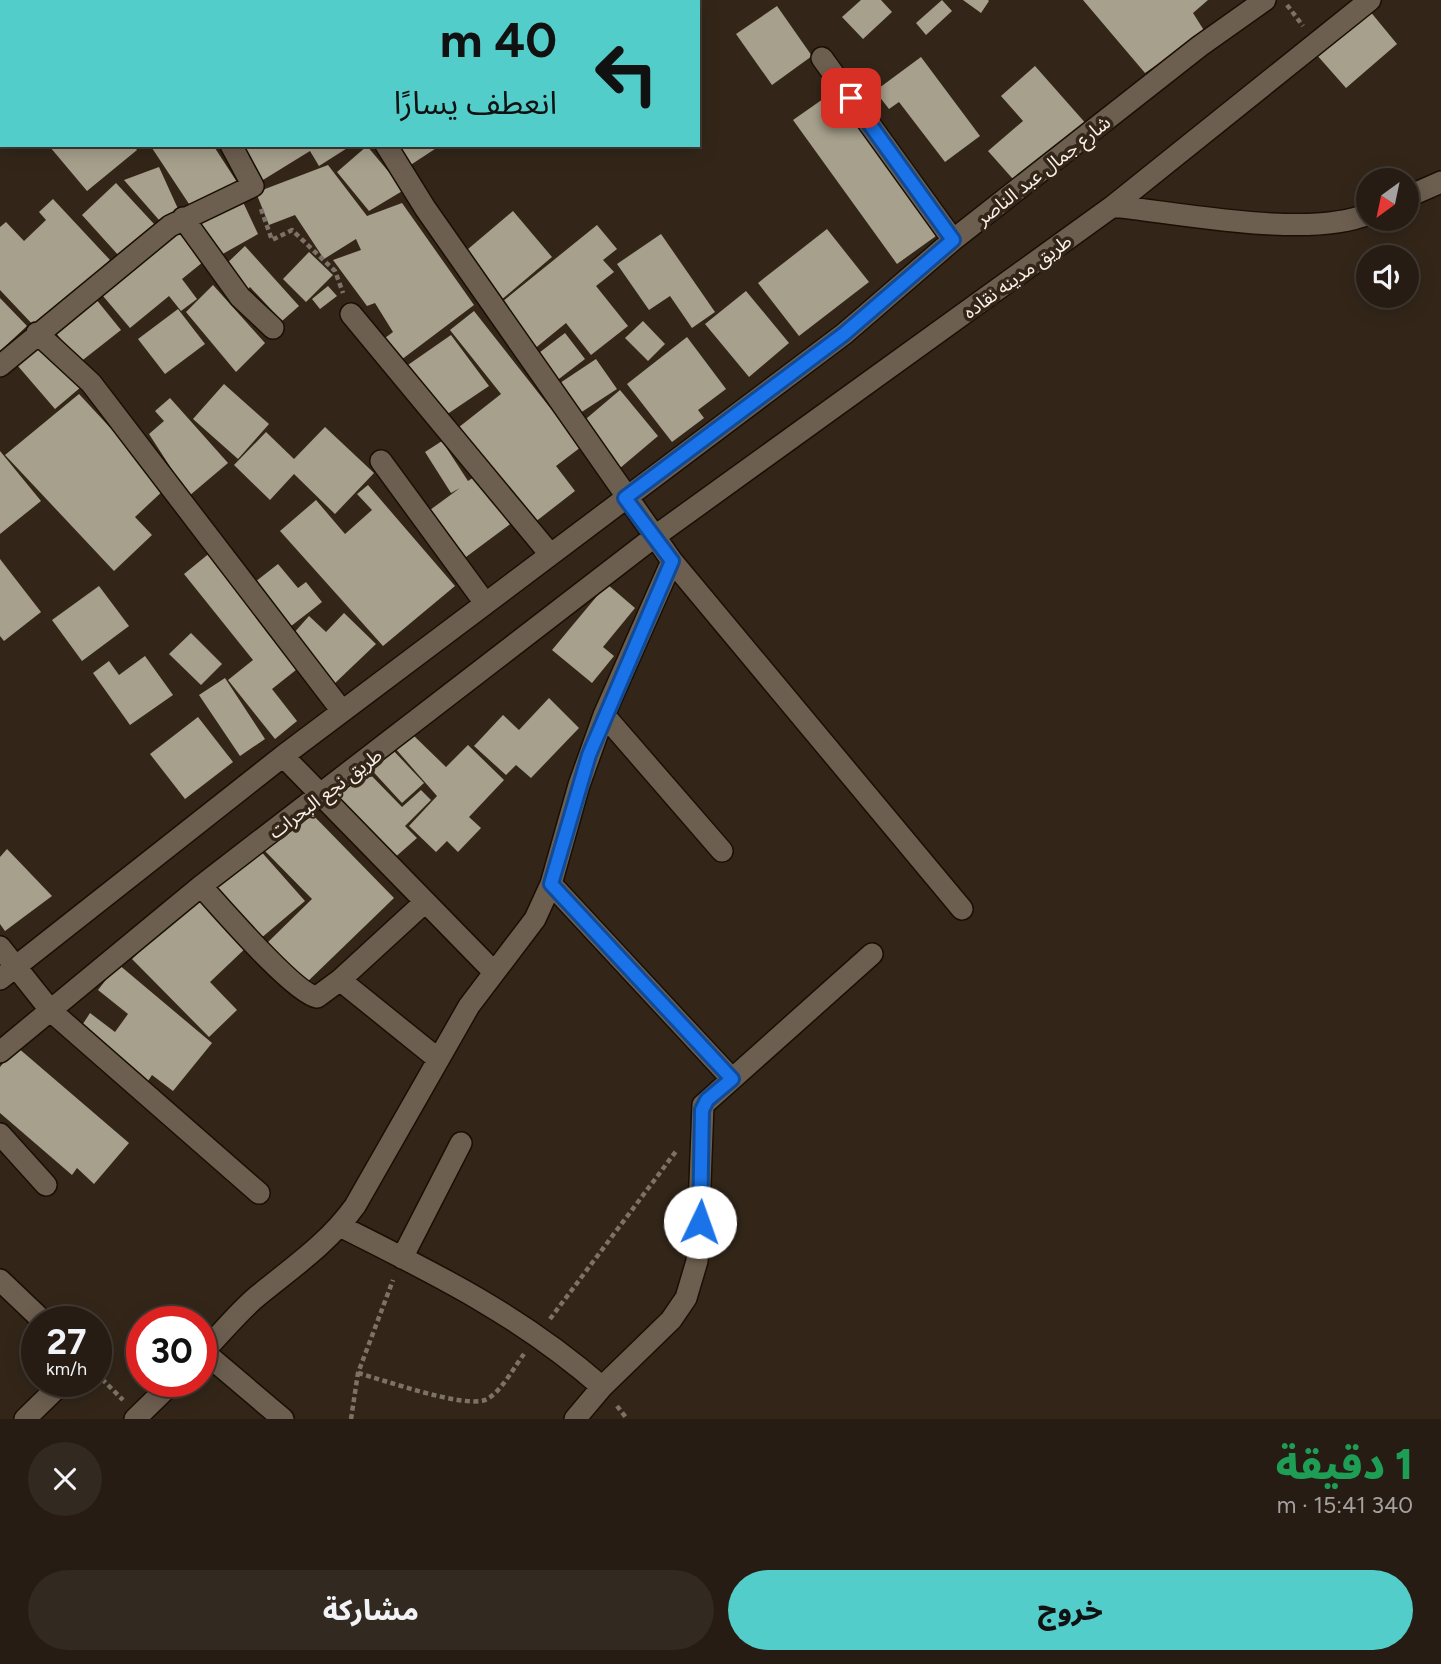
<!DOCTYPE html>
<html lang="ar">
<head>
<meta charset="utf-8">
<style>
  body { margin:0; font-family:Figtree,"Noto Sans Arabic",sans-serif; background:#322921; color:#f1f3f6; direction:rtl; height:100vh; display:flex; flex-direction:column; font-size:26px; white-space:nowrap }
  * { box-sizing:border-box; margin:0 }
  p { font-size:23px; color:#a4a1a0 }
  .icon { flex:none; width:38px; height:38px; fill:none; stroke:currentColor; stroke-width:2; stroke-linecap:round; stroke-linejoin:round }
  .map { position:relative; height:1419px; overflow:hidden; direction:ltr }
  .sheet { display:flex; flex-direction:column; background:#261c13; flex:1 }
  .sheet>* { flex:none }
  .hud { position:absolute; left:0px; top:0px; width:700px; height:147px; box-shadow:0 4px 18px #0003,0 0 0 2px #423a33; direction:rtl; background:#53cdc9; color:#111; overflow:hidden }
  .needle { width:46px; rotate:213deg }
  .tools { position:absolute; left:1356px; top:168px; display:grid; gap:14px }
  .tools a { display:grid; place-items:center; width:63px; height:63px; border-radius:50%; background:#261c13; box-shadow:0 4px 18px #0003,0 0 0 2px #423a33; font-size:35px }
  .speed { position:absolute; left:21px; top:1306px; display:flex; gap:14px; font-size:35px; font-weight:700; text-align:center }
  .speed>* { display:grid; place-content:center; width:91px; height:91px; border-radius:50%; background:#261c13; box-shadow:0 4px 18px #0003,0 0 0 2px #423a33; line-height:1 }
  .speed small { font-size:18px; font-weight:400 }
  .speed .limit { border:10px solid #d22; background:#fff; color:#111 }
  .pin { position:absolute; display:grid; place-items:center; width:60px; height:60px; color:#fff; margin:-30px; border-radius:14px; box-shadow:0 4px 10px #0006 }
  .me { position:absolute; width:77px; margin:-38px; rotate:3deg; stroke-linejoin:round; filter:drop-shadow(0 0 5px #0008) }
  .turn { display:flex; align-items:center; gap:24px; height:147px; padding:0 28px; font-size:32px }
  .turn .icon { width:91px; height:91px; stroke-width:2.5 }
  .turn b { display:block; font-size:49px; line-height:60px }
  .round { display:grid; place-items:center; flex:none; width:74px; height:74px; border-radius:37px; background:#322921 }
  .overview { display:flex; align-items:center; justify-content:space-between; height:119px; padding:0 28px }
  h1 { font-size:42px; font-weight:800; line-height:52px; color:#1e9e55 }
  .primary-button { display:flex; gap:14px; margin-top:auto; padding:14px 28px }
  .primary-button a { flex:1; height:80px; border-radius:42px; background:#53cdc9; color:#111; font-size:28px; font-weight:800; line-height:80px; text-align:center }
  .primary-button a+a { background:#322921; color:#f1f3f6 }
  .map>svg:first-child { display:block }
</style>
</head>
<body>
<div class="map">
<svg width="1441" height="1419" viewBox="0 0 1441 1419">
  <rect width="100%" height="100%" fill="#332619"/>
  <!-- building -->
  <path fill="#a6a08c" d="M 861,0 L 881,0 L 892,12 L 863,39 L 842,17 Z
    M 942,0 L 952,11 L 926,35 L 916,23 Z
    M 963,0 L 988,0 L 989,1 L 981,13 Z
    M 1083,0 L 1208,0 L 1193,13 L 1205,32 L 1145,73 Z
    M 777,6 L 812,56 L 772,85 L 736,34 Z
    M 1369,10 L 1397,44 L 1346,88 L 1316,54 Z
    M 921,57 L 980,136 L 945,162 L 899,102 L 889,109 L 875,91 Z
    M 1035,66 L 1088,126 L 1020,187 L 988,151 L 1023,121 L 1001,96 Z
    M 833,92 L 936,236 L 897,264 L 793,120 Z
    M 53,145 L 133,145 L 137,150 L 87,191 L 50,147 Z
    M 150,145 L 213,145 L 237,182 L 193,210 Z
    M 235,145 L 352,145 L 319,166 L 310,151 L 253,186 Z
    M 396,145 L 441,145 L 409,166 Z
    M 367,146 L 404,190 L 369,211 L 337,172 Z
    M 328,165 L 367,216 L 402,203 L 474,305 L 401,360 L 385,338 L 393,332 L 375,303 L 367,306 L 333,260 L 361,250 L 356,239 L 324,259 L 295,215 L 269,225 L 257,195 L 265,189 Z
    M 159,167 L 179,211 L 159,220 L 124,180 Z
    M 116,183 L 155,225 L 120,257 L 82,215 Z
    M 53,199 L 110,260 L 36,328 L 0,290 L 0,227 L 6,222 L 24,241 L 46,220 L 39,212 Z
    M 242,200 L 258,234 L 212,260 L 198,222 Z
    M 513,211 L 552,257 L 500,301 L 461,255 Z
    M 597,225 L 617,249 L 603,260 L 614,272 L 596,286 L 628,326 L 591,355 L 566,323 L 533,350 L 497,306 Z
    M 174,227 L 203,262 L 182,279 L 197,299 L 181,311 L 169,296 L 130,328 L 98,290 Z
    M 827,229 L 869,282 L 799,336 L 758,283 Z
    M 661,234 L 715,312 L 692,328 L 670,296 L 649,310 L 617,264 Z
    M 245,246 L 299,306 L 282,321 L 250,287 L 240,297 L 223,267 Z
    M 309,252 L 333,275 L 306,302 L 283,279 Z
    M 213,285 L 265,343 L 236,372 L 186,312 Z
    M 328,286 L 337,296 L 320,309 L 312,299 Z
    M 746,291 L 789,343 L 749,377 L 705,324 Z
    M 91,293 L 121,330 L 79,363 L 50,325 Z
    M 0,298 L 27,326 L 0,351 Z
    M 178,309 L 205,344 L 165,374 L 138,339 Z
    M 474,311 L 581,447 L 556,466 L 575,491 L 530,526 L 454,431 L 501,394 L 450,330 Z
    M 643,321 L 665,344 L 648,361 L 625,338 Z
    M 565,333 L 585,359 L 551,385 L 531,359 Z
    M 451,335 L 489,386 L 440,419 L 405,367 Z
    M 37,336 L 81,387 L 55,409 L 11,358 Z
    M 687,337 L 726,389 L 698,410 L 704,418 L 672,442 L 627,384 Z
    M 596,359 L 617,389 L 574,417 L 554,387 Z
    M 224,384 L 269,424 L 238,459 L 193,419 Z
    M 620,390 L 658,436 L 613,474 L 580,424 Z
    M 79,394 L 166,488 L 135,517 L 152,535 L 114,571 L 5,455 Z
    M 170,398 L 228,463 L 189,496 L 149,434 L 164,421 L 155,411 Z
    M 325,427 L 374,473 L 335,514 L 294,474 L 270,500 L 234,465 L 266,432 L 294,459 Z
    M 442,441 L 468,481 L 477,475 L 513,522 L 466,557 L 430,510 L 460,488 L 451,493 L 425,452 Z
    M 0,451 L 41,501 L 0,534 Z
    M 368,485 L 455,586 L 383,646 L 280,531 L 316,500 L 345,534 L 372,510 L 357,494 Z
    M 211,552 L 301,666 L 272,689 L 297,721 L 275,739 L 228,680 L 253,660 L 184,574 Z
    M 0,559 L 41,612 L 4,641 L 0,636 Z
    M 278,564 L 298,588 L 306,582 L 322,602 L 286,630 L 250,586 Z
    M 607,584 L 635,608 L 603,647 L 614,656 L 592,683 L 552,650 Z
    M 99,586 L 129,626 L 82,661 L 52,620 Z
    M 344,613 L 376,644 L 333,685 L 293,634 L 309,616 L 326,632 Z
    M 191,633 L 222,664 L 201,685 L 169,654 Z
    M 145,656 L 173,695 L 130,725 L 93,673 L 109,661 L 119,675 Z
    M 225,678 L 265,739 L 240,756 L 199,695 Z
    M 549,698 L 579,728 L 531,778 L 516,765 L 506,775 L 474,746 L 503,715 L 519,730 Z
    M 198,717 L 233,762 L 185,799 L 150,754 Z
    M 412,734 L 446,767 L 468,745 L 504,780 L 469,817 L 481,828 L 458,852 L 447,841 L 436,852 L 409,826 L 437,796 L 394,747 Z
    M 391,748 L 424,783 L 402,803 L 367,765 Z
    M 363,767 L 402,807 L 421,790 L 431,800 L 405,826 L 417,838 L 392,860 L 330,799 Z
    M 309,811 L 394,898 L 303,986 L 264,946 L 312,899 L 264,850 Z
    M 258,848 L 305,901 L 260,939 L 209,886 Z
    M 7,849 L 52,896 L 5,931 L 0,924 L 0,857 Z
    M 199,893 L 250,944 L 210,982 L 237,1010 L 209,1037 L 132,959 Z
    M 118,964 L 212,1043 L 173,1091 L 152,1075 L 144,1087 L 79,1030 L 90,1013 L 115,1032 L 128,1014 L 98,990 Z
    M 17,1047 L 129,1143 L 94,1184 L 77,1168 L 72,1175 L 0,1113 L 0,1067 Z"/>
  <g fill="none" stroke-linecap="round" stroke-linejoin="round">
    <defs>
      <path id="minor" d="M 147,0 L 148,2
        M 307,0 L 307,2
        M 105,2 L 107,0
        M 446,2 L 448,0
        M 0,45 L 2,47
        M 822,58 L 953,240
        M 0,87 L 2,85
        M 386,145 L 425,208 L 672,561 L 962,909
        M 1407,197 L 1441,182
        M 1113,206 C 1180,213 1309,239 1368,214
        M 183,218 L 240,297 L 273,328
        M 351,314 L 550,554
        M 37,333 L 91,383 L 342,711
        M 0,366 L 170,226 L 253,186 L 231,145
        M 381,461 L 485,603
        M 604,715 L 722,851
        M 283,756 L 493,971
        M 551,884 L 732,1079
        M 201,886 C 220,907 295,994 317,997 L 340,980 L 425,902
        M 0,947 L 51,1011 L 259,1193
        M 0,979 L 283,756 L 844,334 L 953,240 L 1200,46 L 1265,0
        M 340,980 L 438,1059
        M 0,1052 L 201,886 L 654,537 L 1113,206 L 1370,0
        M 0,1134 L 46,1185
        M 340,1226 C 436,1274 521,1316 602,1387
        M 402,1258 L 461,1143
        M 0,1280 L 43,1321
        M 204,1352 L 283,1419
        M 201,1354 C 219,1336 235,1316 254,1299 C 290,1269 327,1245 355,1206 L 469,1006 L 535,919 L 551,884 L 579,785 L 604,715 L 672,561
        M 25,1419 L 64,1381
        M 135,1419 L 174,1381
        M 575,1419 L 602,1387 L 671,1320 L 686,1298 L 697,1261 L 703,1105 L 872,954"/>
    </defs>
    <!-- minor casing -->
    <use href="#minor" stroke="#1a0f04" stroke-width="24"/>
    <!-- path -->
    <path stroke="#7d7267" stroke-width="4.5" stroke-dasharray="5 3.5" stroke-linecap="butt" d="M 1287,5 L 1303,26
      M 261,209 L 272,240 L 292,230 L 335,271 L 343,293
      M 550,1319 L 677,1150
      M 96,1373 L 123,1400
      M 358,1373 C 384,1380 462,1408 485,1400 C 500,1394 514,1367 524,1354
      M 617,1406 L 627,1419
      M 351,1419 L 358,1373 L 393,1280"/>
    <!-- minor -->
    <use href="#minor" stroke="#6d5f50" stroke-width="21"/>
  </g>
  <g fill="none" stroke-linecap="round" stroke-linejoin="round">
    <defs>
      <path id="route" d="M 700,1222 L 702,1110 L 707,1100 L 732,1079 L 551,884 L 589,755 L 672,561 L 625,498 L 844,334 L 953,240 L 851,98"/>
    </defs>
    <!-- route casing -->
    <use href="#route" stroke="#114b97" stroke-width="18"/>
    <!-- route -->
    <use href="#route" stroke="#1a73e8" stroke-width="12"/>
  </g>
  <g text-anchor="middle" stroke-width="7" stroke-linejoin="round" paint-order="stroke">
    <!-- street labels -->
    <g font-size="19" fill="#f9f1e8" stroke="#332619">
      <text transform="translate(1043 170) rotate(-38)" y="7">شارع جمال عبد الناصر</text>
      <text transform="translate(1017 276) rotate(-36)" y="7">طريق مدينه نقاده</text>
      <text transform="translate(325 793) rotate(-37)" y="7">طريق نجع البحرات</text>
    </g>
  </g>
</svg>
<div class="tools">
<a><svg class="needle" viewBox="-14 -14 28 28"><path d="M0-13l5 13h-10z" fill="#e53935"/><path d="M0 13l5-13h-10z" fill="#a4a1a0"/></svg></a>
<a><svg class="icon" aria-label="sound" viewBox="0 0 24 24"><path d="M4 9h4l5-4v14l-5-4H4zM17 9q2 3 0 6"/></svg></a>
</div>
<div class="speed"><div>27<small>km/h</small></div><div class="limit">30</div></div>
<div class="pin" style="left:851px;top:98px;background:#d93025"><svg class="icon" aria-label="arrive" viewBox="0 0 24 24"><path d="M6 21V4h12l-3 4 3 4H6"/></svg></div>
<svg class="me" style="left:700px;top:1222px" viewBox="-20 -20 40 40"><circle r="19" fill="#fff"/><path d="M0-13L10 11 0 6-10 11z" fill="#1a73e8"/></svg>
<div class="hud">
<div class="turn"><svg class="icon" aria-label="left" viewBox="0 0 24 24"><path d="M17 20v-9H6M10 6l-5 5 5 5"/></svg><div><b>40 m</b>انعطف يسارًا</div></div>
</div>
</div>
<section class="sheet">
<div class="overview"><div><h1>1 دقيقة</h1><p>340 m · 15:41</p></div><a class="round"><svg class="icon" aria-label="close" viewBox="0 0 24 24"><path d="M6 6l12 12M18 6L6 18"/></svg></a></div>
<div class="primary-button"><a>خروج</a><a>مشاركة</a></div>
</section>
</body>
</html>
